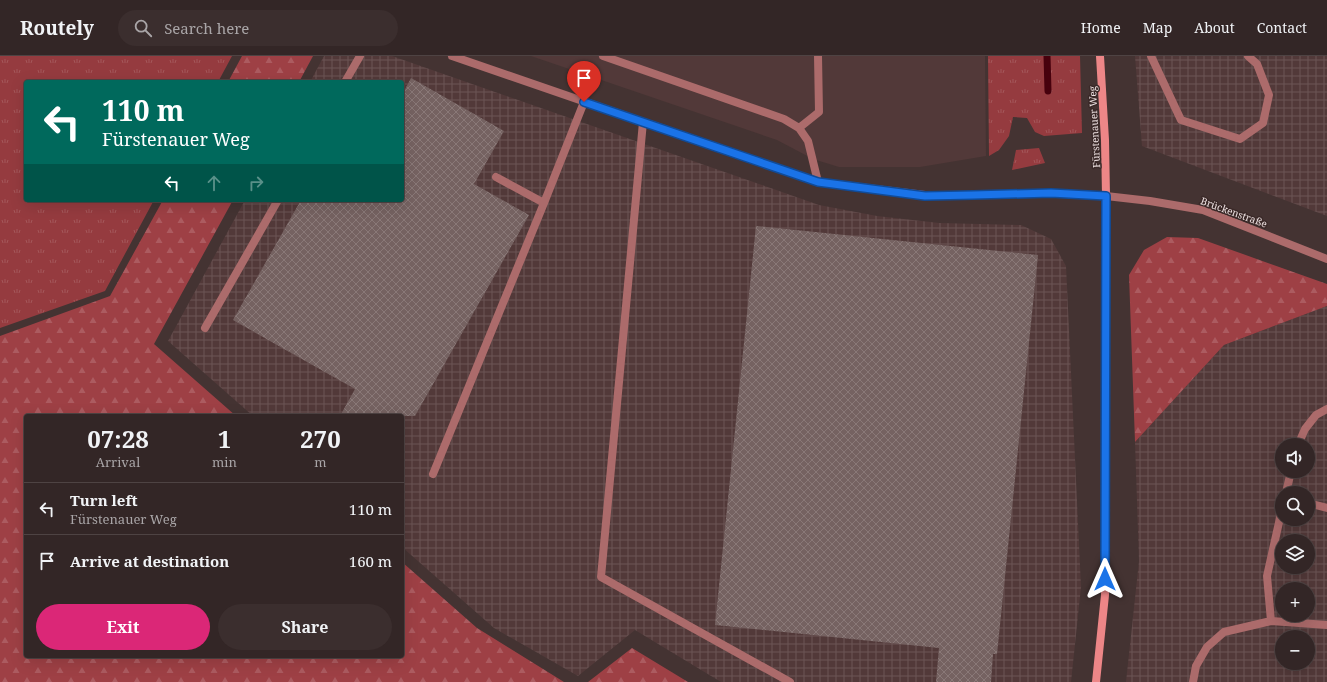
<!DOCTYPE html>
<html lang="en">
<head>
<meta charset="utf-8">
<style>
  body { margin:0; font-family:"Noto Serif",serif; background:#3b2e2e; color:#f1f3f6; height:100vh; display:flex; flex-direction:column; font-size:15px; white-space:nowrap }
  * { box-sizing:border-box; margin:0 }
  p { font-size:13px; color:#a9a5a7 }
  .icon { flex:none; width:22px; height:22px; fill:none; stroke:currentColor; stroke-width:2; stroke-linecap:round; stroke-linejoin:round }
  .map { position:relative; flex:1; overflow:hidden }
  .sheet { position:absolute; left:24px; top:358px; width:380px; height:244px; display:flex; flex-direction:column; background:#332626; border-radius:4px; box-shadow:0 4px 16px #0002,0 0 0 1px #4e4343 }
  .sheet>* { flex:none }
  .banner { position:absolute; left:24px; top:24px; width:380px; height:122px; border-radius:4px; box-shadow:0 4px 16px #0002,0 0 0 1px #4e4343; background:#00695c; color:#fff; overflow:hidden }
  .buttons { position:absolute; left:1275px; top:382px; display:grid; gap:8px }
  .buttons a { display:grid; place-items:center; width:40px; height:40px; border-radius:50%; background:#332626; box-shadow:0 4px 16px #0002,0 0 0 1px #4e4343; font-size:20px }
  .pin { position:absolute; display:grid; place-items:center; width:34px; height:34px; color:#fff; margin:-41px -17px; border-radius:50% 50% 50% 0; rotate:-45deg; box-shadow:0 0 4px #0007 }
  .pin .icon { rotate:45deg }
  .me { position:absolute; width:44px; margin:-22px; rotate:0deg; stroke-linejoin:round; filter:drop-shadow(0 0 3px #0008) }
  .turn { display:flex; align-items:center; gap:14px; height:84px; padding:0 12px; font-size:18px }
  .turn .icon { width:52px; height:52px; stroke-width:2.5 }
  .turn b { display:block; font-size:28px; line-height:34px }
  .lanes { display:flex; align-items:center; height:38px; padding:0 12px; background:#0003; justify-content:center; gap:20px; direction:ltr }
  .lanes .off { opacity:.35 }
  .eta { display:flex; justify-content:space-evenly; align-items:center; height:68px; text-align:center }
  .eta b { font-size:24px; font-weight:700; line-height:28px }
  .button { display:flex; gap:8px; margin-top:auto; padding:8px 12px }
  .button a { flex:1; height:46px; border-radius:24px; background:#db2777; color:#fff; font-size:16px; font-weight:700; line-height:46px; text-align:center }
  .button a+a { background:#3b2e2e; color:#f1f3f6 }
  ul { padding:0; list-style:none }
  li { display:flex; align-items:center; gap:12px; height:52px; padding:0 12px; border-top:1px solid #4e4343 }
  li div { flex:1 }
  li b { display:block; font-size:15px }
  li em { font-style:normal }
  header { display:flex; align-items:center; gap:24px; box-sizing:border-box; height:56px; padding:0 20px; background:#332626; border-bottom:1px solid #4e4343 }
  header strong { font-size:19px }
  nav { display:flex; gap:22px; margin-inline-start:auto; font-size:14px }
  .search { width:280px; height:36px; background:#3b2e2e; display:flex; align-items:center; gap:10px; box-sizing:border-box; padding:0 14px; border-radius:22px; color:#a9a5a7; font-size:15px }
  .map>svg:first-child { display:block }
</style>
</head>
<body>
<header>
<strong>Routely</strong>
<div class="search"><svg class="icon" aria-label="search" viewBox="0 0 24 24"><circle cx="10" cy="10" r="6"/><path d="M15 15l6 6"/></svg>Search here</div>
<nav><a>Home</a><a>Map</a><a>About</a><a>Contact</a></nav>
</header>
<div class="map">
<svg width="1327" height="626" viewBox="0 0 1327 626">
  <defs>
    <pattern id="industrial-grid" width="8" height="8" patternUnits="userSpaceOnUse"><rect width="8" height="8" fill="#523939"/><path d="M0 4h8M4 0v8" fill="none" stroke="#6b5555"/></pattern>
    <pattern id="grass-tufts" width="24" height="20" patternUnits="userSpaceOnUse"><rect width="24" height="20" fill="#953b3f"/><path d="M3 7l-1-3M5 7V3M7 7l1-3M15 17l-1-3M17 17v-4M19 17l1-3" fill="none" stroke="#a4575a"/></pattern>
    <pattern id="forest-firs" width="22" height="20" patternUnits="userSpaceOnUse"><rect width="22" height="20" fill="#9e4045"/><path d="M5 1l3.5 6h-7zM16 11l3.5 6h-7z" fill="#ac5b60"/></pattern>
    <pattern id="building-cross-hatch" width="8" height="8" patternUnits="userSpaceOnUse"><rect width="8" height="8" fill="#756261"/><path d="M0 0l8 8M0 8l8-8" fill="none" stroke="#897877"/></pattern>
  </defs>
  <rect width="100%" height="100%" fill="#443332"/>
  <!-- built -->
  <path fill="#523939" d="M 531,0 L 985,0 L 986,100 L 920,111 L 839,111 L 813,103 L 777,84 Z"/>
  <!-- industrial -->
  <path fill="url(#industrial-grid)" fill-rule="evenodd" d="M 324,0 L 392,0 L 819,149 L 877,160 L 939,167 L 1021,169 L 1051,183 L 1066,210 L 1081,531 L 1071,626 L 721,626 L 635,574 L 578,620 L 494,572 L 402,491 L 402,360 L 253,360 L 168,285 L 245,144 L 402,144 L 402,26 L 310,26 Z
    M 1135,0 L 1327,0 L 1327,160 L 1142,90 Z
    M 1327,250 L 1327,626 L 1126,626 L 1139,505 L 1135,386 L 1224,289 ZM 1282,389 L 1308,389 L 1308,415 L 1282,415 ZM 1282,437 L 1308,437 L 1308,463 L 1282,463 ZM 1282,485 L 1308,485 L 1308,511 L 1282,511 ZM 1282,533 L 1308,533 L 1308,559 L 1282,559 ZM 1282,581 L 1308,581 L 1308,607 L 1282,607 Z"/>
  <!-- grass -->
  <path fill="url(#grass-tufts)" d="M 0,0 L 232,0 L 218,26 L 26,26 L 26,144 L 154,144 L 105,235 L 0,272 Z
    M 988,0 L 1080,0 L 1082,77 L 1044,80 L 1035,76 L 1027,62 L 1013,61 L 1009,80 L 999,94 L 989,100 Z
    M 1039,92 L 1045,107 L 1012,114 L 1016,94 Z"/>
  <!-- forest -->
  <path fill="url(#forest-firs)" d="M 242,0 L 313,0 L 299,26 L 228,26 Z
    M 163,144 L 233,144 L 154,288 L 236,360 L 26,360 L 26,600 L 402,600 L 402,506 L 477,572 L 564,626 L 0,626 L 0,280 L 110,240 Z
    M 1167,181 L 1198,182 L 1327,228 L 1327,250 L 1224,289 L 1135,386 L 1129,219 L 1144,194 Z
    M 632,592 L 688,626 L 588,626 Z"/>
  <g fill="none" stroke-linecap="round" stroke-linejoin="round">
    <!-- stream -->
    <path stroke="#47010d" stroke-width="7" d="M 1047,0 L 1048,35"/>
  </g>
  <!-- building -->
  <path fill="url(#building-cross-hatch)" d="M 411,22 L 504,75 L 474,128 L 529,159 L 415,360 L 340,360 L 355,333 L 233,264 L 301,144 L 402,144 L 402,39 Z
    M 756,170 L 1038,199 L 997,598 L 993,598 L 991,626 L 936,626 L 939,592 L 715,569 Z"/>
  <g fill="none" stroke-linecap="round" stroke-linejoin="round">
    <!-- lane -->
    <path stroke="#ac6b6b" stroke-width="8" d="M 603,0 L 784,63 L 799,72 L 808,85 L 818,126
      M 1151,0 L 1181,64 L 1240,83 L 1263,67 L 1269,39 L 1257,8 L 1248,0
      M 345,26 L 360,0
      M 643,66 L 601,521 L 790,626
      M 799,72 L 819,56 L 818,0
      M 496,121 L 544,147
      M 205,272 L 278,144
      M 1298,389 L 1305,373 L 1316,359 L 1327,353
      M 433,418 L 544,147 L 584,46
      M 1286,437 L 1291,415
      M 1308,447 L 1327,452
      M 1271,565 L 1267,520 L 1282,453
      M 1193,626 L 1196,610 L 1207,591 L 1224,576 L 1271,565 L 1327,569"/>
    <!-- street -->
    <path stroke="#ac6b6b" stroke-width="8" d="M 452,0 L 818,126 L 925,139 L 973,139 L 1051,137 L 1106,140 L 1150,145 L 1203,154 L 1327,203"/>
    <!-- secondary -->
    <path stroke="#ed8687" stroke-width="8" d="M 1096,626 L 1105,539 L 1106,140 L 1105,84 L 1100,0"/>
  </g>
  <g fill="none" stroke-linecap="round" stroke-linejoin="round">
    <defs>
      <path id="route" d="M 584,46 L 818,126 L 925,140 L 973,139 L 1051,137 L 1106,140 L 1105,523"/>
    </defs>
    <!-- route casing -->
    <use href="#route" stroke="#114b97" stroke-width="10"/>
    <!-- route -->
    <use href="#route" stroke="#1a73e8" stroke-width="7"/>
  </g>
  <g text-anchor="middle" stroke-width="3" stroke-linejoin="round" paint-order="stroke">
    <!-- street labels -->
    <g font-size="10" fill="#ede1e1" stroke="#3a2928">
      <text transform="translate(1094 71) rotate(-93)" y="4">Fürstenauer Weg</text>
      <text transform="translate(1234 156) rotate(20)" y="4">Brückenstraße</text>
    </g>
  </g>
</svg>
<div class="buttons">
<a><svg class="icon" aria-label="sound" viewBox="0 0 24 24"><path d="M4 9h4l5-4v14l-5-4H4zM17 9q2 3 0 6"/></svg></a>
<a><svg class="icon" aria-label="search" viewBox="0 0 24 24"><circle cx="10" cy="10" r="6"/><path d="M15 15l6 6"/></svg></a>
<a><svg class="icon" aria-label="layers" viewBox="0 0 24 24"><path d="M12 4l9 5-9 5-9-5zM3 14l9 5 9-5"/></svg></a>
<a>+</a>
<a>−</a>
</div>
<div class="pin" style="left:584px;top:46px;background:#d93025"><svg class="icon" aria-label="arrive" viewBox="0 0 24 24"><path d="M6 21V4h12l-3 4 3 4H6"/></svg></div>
<svg class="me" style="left:1105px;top:523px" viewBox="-20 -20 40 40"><path d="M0-17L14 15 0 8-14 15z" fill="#1a73e8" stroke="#fff" stroke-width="4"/></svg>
<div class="banner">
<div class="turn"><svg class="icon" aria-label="left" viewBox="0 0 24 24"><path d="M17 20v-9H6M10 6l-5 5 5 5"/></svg><div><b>110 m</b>Fürstenauer Weg</div></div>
<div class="lanes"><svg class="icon" aria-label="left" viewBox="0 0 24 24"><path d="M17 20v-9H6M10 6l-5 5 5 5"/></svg><svg class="icon off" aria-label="ahead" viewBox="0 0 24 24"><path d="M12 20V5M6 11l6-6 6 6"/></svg><svg class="icon off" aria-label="right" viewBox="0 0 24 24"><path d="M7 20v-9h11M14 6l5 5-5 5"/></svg></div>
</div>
<section class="sheet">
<div class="eta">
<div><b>07:28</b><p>Arrival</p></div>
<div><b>1</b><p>min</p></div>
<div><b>270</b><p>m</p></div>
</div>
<ul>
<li><svg class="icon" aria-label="left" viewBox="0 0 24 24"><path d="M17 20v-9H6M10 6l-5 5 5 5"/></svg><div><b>Turn left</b><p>Fürstenauer Weg</p></div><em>110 m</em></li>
<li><svg class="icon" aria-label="arrive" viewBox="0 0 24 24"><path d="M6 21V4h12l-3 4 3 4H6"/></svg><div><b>Arrive at destination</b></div><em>160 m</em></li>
</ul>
<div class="button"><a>Exit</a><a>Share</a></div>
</section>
</div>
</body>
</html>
